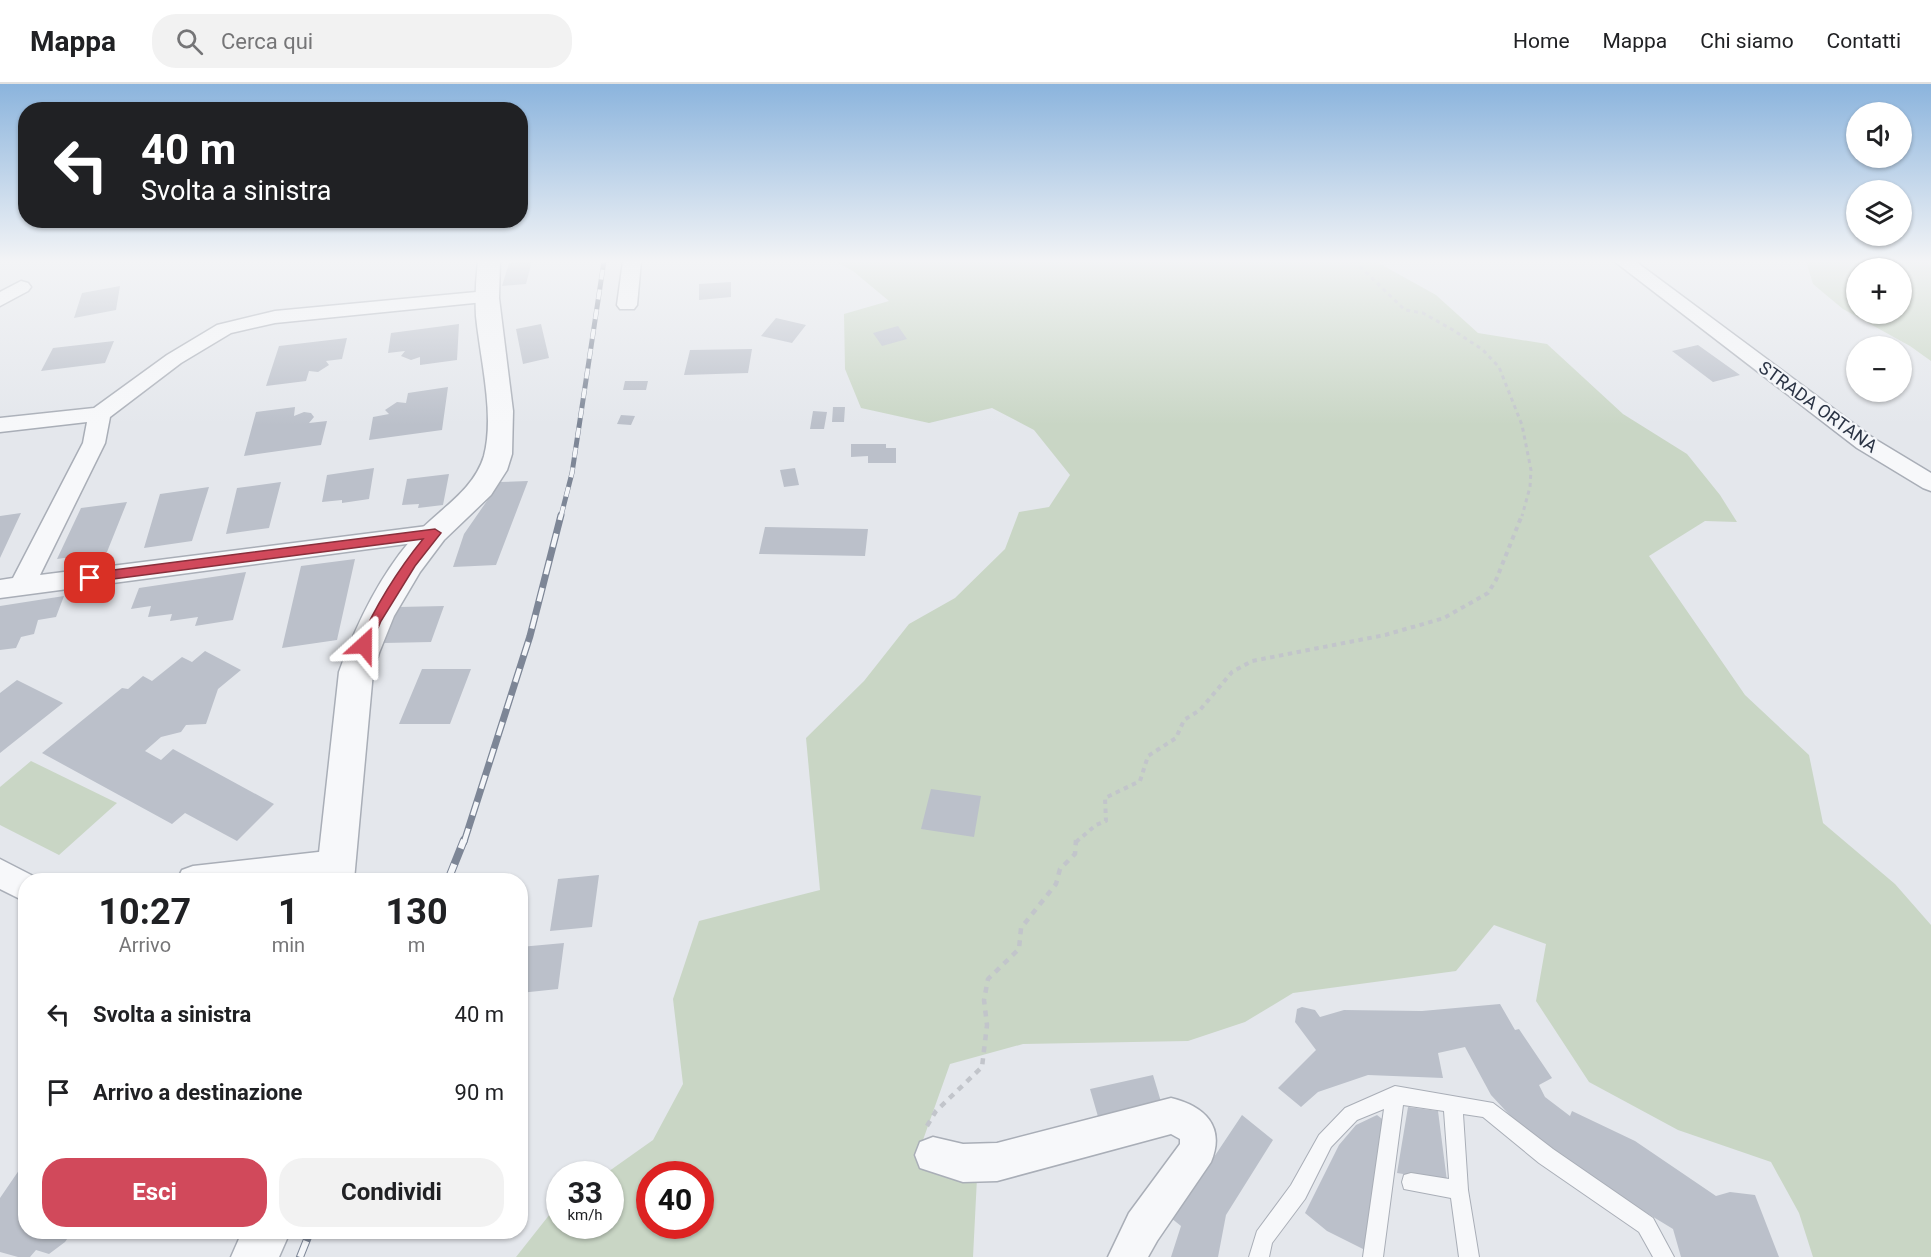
<!DOCTYPE html>
<html lang="it">
<head>
<meta charset="utf-8">
<style>
  body { margin:0; font-family:Roboto,sans-serif; background:#f2f2f2; color:#202124; height:100vh; display:flex; flex-direction:column; font-size:22px; white-space:nowrap }
  * { box-sizing:border-box; margin:0 }
  p { font-size:20px; color:#757577 }
  .icon { flex:none; width:33px; height:33px; fill:none; stroke:currentColor; stroke-width:2; stroke-linecap:round; stroke-linejoin:round }
  .map { position:relative; flex:1; overflow:hidden }
  .side { position:absolute; left:18px; top:789px; width:510px; height:366px; display:flex; flex-direction:column; background:#fff; border-radius:24px; box-shadow:0 2px 4px #0004 }
  .side>* { flex:none }
  .banner { position:absolute; left:18px; top:18px; width:510px; height:126px; border-radius:24px; box-shadow:0 2px 4px #0004; background:#202124; color:#fff; overflow:hidden }
  .buttons { position:absolute; left:1846px; top:18px; display:grid; gap:12px }
  .buttons a { display:grid; place-items:center; width:66px; height:66px; border-radius:50%; background:#fff; box-shadow:0 2px 4px #0004; font-size:30px }
  .speed { position:absolute; left:546px; top:1077px; display:flex; gap:12px; font-size:30px; font-weight:700; text-align:center }
  .speed>* { display:grid; place-content:center; width:78px; height:78px; border-radius:50%; background:#fff; box-shadow:0 2px 4px #0004; line-height:1 }
  .speed small { font-size:15px; font-weight:400 }
  .speed .limit { border:9px solid #d22; background:#fff; color:#111 }
  .pin { position:absolute; display:grid; place-items:center; width:51px; height:51px; color:#fff; margin:-26px; border-radius:12px; box-shadow:0 3px 9px #0006 }
  .me { position:absolute; width:66px; margin:-33px; rotate:24deg; stroke-linejoin:round; filter:drop-shadow(0 0 4px #0008) }
  .turn { display:flex; align-items:center; gap:21px; height:126px; padding:0 24px; font-size:27px }
  .turn .icon { width:78px; height:78px; stroke-width:2.5 }
  .turn b { display:block; font-size:42px; line-height:51px }
  .eta { display:flex; justify-content:space-evenly; align-items:center; height:102px; text-align:center }
  .eta b { font-size:36px; font-weight:700; line-height:42px }
  .primary-button { display:flex; gap:12px; margin-top:auto; padding:12px 24px }
  .primary-button a { flex:1; height:69px; border-radius:24px; background:#d1495b; color:#fff; font-size:24px; font-weight:700; line-height:69px; text-align:center }
  .primary-button a+a { background:#f2f2f2; color:#202124 }
  ul { padding:0; list-style:none }
  li { display:flex; align-items:center; gap:18px; height:78px; padding:0 24px }
  li div { flex:1 }
  li b { display:block; font-size:22px }
  li em { font-style:normal }
  header { display:flex; align-items:center; gap:36px; box-sizing:border-box; height:84px; padding:0 30px; background:#fff; border-bottom:2px solid #e0e0e0 }
  header strong { font-size:28px }
  nav { display:flex; gap:33px; margin-inline-start:auto; font-size:21px }
  .search { width:420px; height:54px; background:#f2f2f2; display:flex; align-items:center; gap:15px; box-sizing:border-box; padding:0 21px; border-radius:24px; color:#757577; font-size:22px }
  .map>svg:first-child { display:block }
</style>
</head>
<body>
<header>
<strong>Mappa</strong>
<div class="search"><svg class="icon" aria-label="search" viewBox="0 0 24 24"><circle cx="10" cy="10" r="6"/><path d="M15 15l6 6"/></svg>Cerca qui</div>
<nav><a>Home</a><a>Mappa</a><a>Chi siamo</a><a>Contatti</a></nav>
</header>
<div class="map">
<svg width="1931" height="1173" viewBox="0 0 1931 1173">
  <rect width="100%" height="100%" fill="#e4e7ec"/>
  <!-- green -->
  <path fill="#c9d6c5" fill-rule="evenodd" d="M 834,177 L 1375,177 L 1436,211 L 1478,249 L 1547,260 L 1623,330 L 1687,370 L 1720,411 L 1737,438 L 1705,437 L 1649,472 L 1745,611 L 1809,671 L 1823,739 L 1895,800 L 1931,841 L 1931,1173 L 1813,1173 L 1799,1129 L 1771,1078 L 1678,1046 L 1589,998 L 1536,917 L 1546,860 L 1494,841 L 1456,887 L 1293,909 L 1245,938 L 1188,957 L 1023,960 L 950,980 L 918,1070 L 977,1094 L 973,1173 L 516,1173 L 550,1130 L 559,1123 L 560,1142 L 610,1142 L 610,1090 L 605,1090 L 653,1056 L 683,1000 L 673,915 L 699,837 L 820,806 L 806,654 L 864,597 L 909,540 L 955,514 L 1005,465 L 1019,428 L 1049,423 L 1070,391 L 1034,346 L 992,324 L 929,339 L 861,324 L 845,285 L 844,230 L 889,217 L 853,187 ZM 650,1090 L 700,1090 L 700,1142 L 650,1142 Z
    M 1806,177 L 1931,177 L 1931,277 L 1910,262 L 1843,225 L 1813,200 ZM 1857,184 L 1902,184 L 1902,230 L 1857,230 Z
    M 31,677 L 117,719 L 59,771 L 0,741 L 0,703 Z"/>
  <!-- building -->
  <path fill="#bbc0ca" d="M 532,177 L 526,200 L 502,202 L 509,179 Z
    M 731,198 L 731,213 L 699,216 L 699,200 Z
    M 120,202 L 116,226 L 74,234 L 82,209 Z
    M 776,234 L 806,241 L 792,259 L 761,252 Z
    M 459,240 L 457,276 L 420,281 L 420,273 L 411,276 L 401,272 L 405,267 L 388,269 L 391,249 Z
    M 541,240 L 549,274 L 523,280 L 516,245 Z
    M 898,242 L 907,255 L 882,262 L 873,249 Z
    M 347,254 L 342,275 L 326,277 L 329,281 L 318,288 L 309,287 L 306,297 L 266,302 L 279,262 Z
    M 114,257 L 105,279 L 41,287 L 53,264 Z
    M 1698,261 L 1740,291 L 1713,298 L 1672,267 Z
    M 752,265 L 748,289 L 684,291 L 690,266 Z
    M 625,297 L 648,297 L 646,306 L 623,306 Z
    M 448,303 L 442,346 L 369,356 L 373,333 L 389,330 L 385,326 L 397,318 L 406,319 L 408,309 Z
    M 295,323 L 294,332 L 304,328 L 311,329 L 314,333 L 309,339 L 327,337 L 321,361 L 244,372 L 256,328 Z
    M 833,323 L 845,323 L 844,338 L 832,338 Z
    M 813,327 L 827,328 L 824,345 L 810,345 Z
    M 621,331 L 635,332 L 631,341 L 617,340 Z
    M 851,360 L 886,360 L 886,364 L 896,364 L 896,379 L 868,379 L 868,372 L 851,373 Z
    M 374,384 L 369,415 L 342,419 L 342,416 L 322,418 L 327,391 Z
    M 795,384 L 799,401 L 784,403 L 780,386 Z
    M 449,390 L 443,421 L 418,424 L 419,420 L 402,421 L 407,395 Z
    M 528,397 L 496,481 L 453,483 L 464,450 L 500,398 Z
    M 281,398 L 269,444 L 226,450 L 237,404 Z
    M 209,403 L 192,457 L 144,464 L 160,410 Z
    M 127,418 L 107,468 L 57,475 L 81,424 Z
    M 21,429 L 0,474 L 0,432 Z
    M 765,443 L 868,445 L 865,472 L 759,470 Z
    M 355,475 L 337,556 L 282,564 L 301,482 Z
    M 246,488 L 233,536 L 195,542 L 198,533 L 170,537 L 172,530 L 148,533 L 151,522 L 131,525 L 139,504 Z
    M 64,512 L 56,533 L 38,536 L 34,550 L 21,553 L 16,564 L 0,566 L 0,522 Z
    M 444,522 L 431,558 L 384,559 L 399,523 Z
    M 205,567 L 241,586 L 218,605 L 206,640 L 186,641 L 181,648 L 161,653 L 145,667 L 161,676 L 173,665 L 274,720 L 237,757 L 185,729 L 172,740 L 42,669 L 122,604 L 128,605 L 143,592 L 152,597 L 182,573 L 192,578 Z
    M 422,585 L 471,585 L 450,640 L 399,640 Z
    M 17,596 L 63,619 L 0,669 L 0,609 Z
    M 931,705 L 981,712 L 974,753 L 921,745 Z
    M 599,791 L 592,843 L 550,847 L 558,795 Z
    M 564,859 L 558,905 L 520,909 L 520,863 Z
    M 1500,920 L 1515,946 L 1519,945 L 1552,994 L 1539,1001 L 1545,1013 L 1570,1032 L 1572,1027 L 1635,1057 L 1716,1112 L 1730,1108 L 1755,1111 L 1779,1173 L 1681,1173 L 1673,1145 L 1609,1106 L 1517,1039 L 1491,1011 L 1465,963 L 1438,969 L 1443,994 L 1368,991 L 1318,1008 L 1301,1023 L 1278,1004 L 1316,966 L 1295,938 L 1297,925 L 1302,923 L 1315,926 L 1320,933 L 1344,926 L 1422,927 Z
    M 1153,991 L 1162,1021 L 1099,1036 L 1090,1005 Z
    M 1408,1023 L 1438,1027 L 1447,1097 L 1397,1089 Z
    M 1242,1031 L 1273,1056 L 1226,1131 L 1218,1173 L 1171,1173 L 1181,1142 L 1171,1134 L 1189,1100 L 1194,1103 Z
    M 1377,1031 L 1386,1038 L 1365,1166 L 1327,1147 L 1305,1129 L 1339,1061 L 1356,1041 Z
    M 26,1076 L 26,1148 L 72,1148 L 65,1158 L 49,1170 L 36,1166 L 30,1173 L 18,1173 L 0,1168 L 0,1114 Z"/>
  <g fill="none" stroke-linecap="round" stroke-linejoin="round">
    <defs>
      <path id="service" d="M 1395,1002 L 1493,1019 L 1553,1065 L 1653,1134 L 1674,1173 L 1653,1173 L 1639,1148 L 1539,1079 L 1483,1033 L 1463,1030 L 1468,1106 L 1479,1173 L 1459,1173 L 1451,1114 L 1404,1105 L 1402,1098 L 1404,1091 L 1411,1089 L 1449,1095 L 1444,1027 L 1403,1021 L 1383,1173 L 1363,1173 L 1384,1025 L 1357,1036 L 1331,1063 L 1305,1115 L 1272,1159 L 1269,1173 L 1249,1173 L 1257,1147 L 1291,1101 L 1319,1051 L 1345,1024 Z"/>
      <path id="minor" d="M 623,177 L 641,177 L 637,221 L 634,225 L 620,225 L 617,221 Z
        M 1614,177 L 1635,177 L 1873,354 L 1931,389 L 1931,407 L 1923,404 L 1857,364 Z
        M 21,197 L 28,199 L 31,203 L 28,207 L 0,222 L 0,208 Z
        M 487,207 L 494,209 L 497,213 L 494,217 L 275,239 L 231,249 L 181,279 L 110,333 L 105,359 L 40,491 L 435,441 L 444,443 L 447,449 L 444,455 L 0,514 L 0,496 L 13,494 L 83,359 L 87,338 L 0,348 L 0,334 L 94,324 L 167,271 L 217,241 L 275,227 Z
        M 336,766 L 347,770 L 351,780 L 347,790 L 336,794 L 312,796 L 177,796 L 182,786 L 193,782 Z
        M 0,775 L 37,794 L 38,796 L 26,796 L 26,818 L 0,805 Z
        M 1171,1014 C 1204,1022 1226,1042 1211,1078 L 1157,1157 L 1148,1173 L 1108,1173 L 1129,1129 L 1180,1060 L 1180,1055 L 1171,1050 L 997,1097 L 963,1098 L 920,1084 L 915,1071 L 920,1058 L 933,1053 L 963,1060 L 997,1059 Z"/>
      <path id="tertiary" d="M 478,177 L 500,177 L 499,214 L 513,327 L 512,370 L 507,386 L 491,411 L 444,456 L 420,488 L 394,532 L 379,569 L 373,588 L 354,796 L 316,796 L 339,588 C 356,541 378,495 410,457 C 434,428 473,409 484,372 C 495,330 480,274 476,232 C 475,213 476,195 478,177 Z
        M 242,1148 L 290,1148 L 279,1173 L 231,1173 Z"/>
    </defs>
    <!-- service casing -->
    <use href="#service" stroke="#a9aeb7" stroke-width="2"/>
    <!-- minor casing -->
    <use href="#minor" stroke="#a9aeb7" stroke-width="3"/>
    <!-- tertiary casing -->
    <use href="#tertiary" stroke="#a9aeb7" stroke-width="3"/>
    <!-- path-far2 -->
    <path stroke="#c2c5cb" stroke-width="3" stroke-dasharray="4 4" stroke-linecap="butt" d="M 1354,177 L 1405,226 L 1423,229 L 1453,246 L 1483,266 L 1499,283 L 1522,341 L 1531,386 L 1530,403 L 1522,432"/>
    <!-- path-far1 -->
    <path stroke="#c2c5cb" stroke-width="4" stroke-dasharray="4.5 4.5" stroke-linecap="butt" d="M 1076,758 L 1096,741 L 1106,737 L 1105,714 L 1140,697 L 1148,672 L 1176,654 L 1184,636 L 1200,626 L 1232,588 L 1252,577 L 1385,551 L 1444,534 L 1488,509 L 1496,496 L 1522,431"/>
    <!-- path -->
    <path stroke="#c2c5cb" stroke-width="4.5" stroke-dasharray="6 6" stroke-linecap="butt" d="M 927,1042 L 936,1027 L 982,983 L 987,941 L 984,916 L 988,895 L 1019,865 L 1021,844 L 1056,800 L 1060,785 L 1075,770 L 1076,756"/>
    <!-- service -->
    <use href="#service" fill="#f7f8fa" fill-rule="evenodd"/>
    <!-- minor -->
    <use href="#minor" fill="#f7f8fa" fill-rule="evenodd"/>
    <!-- tertiary -->
    <use href="#tertiary" fill="#f7f8fa" fill-rule="evenodd"/>
    <defs>
      <path id="rail-far2" d="M 561,432 L 572,389 L 604,177"/>
      <path id="rail-far1" d="M 464,758 L 530,552 L 561,431"/>
      <path id="rail" d="M 448,796 L 464,756
        M 300,1173 L 310,1148"/>
    </defs>
    <!-- rail-far2 casing -->
    <use href="#rail-far2" stroke="#7d8696" stroke-width="5"/>
    <!-- rail-far1 casing -->
    <use href="#rail-far1" stroke="#7d8696" stroke-width="7"/>
    <!-- rail casing -->
    <use href="#rail" stroke="#7d8696" stroke-width="8"/>
    <!-- rail-far2 -->
    <use href="#rail-far2" stroke="#f4f6f9" stroke-width="4" stroke-dasharray="10" stroke-linecap="butt"/>
    <!-- rail-far1 -->
    <use href="#rail-far1" stroke="#f4f6f9" stroke-width="4.5" stroke-dasharray="14" stroke-linecap="butt"/>
    <!-- rail -->
    <use href="#rail" stroke="#f4f6f9" stroke-width="6" stroke-dasharray="17" stroke-linecap="butt"/>
  </g>
  <!-- sky -->
  <linearGradient id="sky" x2="0" y2="1"><stop stop-color="#8bb4dd"/><stop offset="0.52" stop-color="#f3f4f6"/><stop offset="1" stop-color="#f3f4f6" stop-opacity="0"/></linearGradient>
  <rect width="1931" height="341" fill="url(#sky)"/>
  <!-- route -->
  <path fill="#d1495b" stroke="#882f3b" stroke-width="1.5" d="M 435,445 L 441,449 L 415,482 L 381,537 L 369,565 L 364,566 L 358,561 C 375,523 397,487 423,455 L 90,498 L 83,494 L 90,489 Z"/>
  <g text-anchor="middle" stroke-width="4.5" stroke-linejoin="round" paint-order="stroke">
    <!-- far-street labels -->
    <g font-size="18" fill="#2b3445" stroke="#f4f6f9">
      <text transform="translate(1818 323) rotate(36)" y="6">STRADA ORTANA</text>
    </g>
  </g>
</svg>
<div class="buttons">
<a><svg class="icon" aria-label="sound" viewBox="0 0 24 24"><path d="M4 9h4l5-4v14l-5-4H4zM17 9q2 3 0 6"/></svg></a>
<a><svg class="icon" aria-label="layers" viewBox="0 0 24 24"><path d="M12 4l9 5-9 5-9-5zM3 14l9 5 9-5"/></svg></a>
<a>+</a>
<a>−</a>
</div>
<div class="speed"><div>33<small>km/h</small></div><div class="limit">40</div></div>
<div class="pin" style="left:90px;top:494px;background:#d93025"><svg class="icon" aria-label="arrive" viewBox="0 0 24 24"><path d="M6 21V4h12l-3 4 3 4H6"/></svg></div>
<svg class="me" style="left:364px;top:561px" viewBox="-20 -20 40 40"><path d="M0-17L14 15 0 8-14 15z" fill="#d1495b" stroke="#fff" stroke-width="4"/></svg>
<div class="banner">
<div class="turn"><svg class="icon" aria-label="left" viewBox="0 0 24 24"><path d="M17 20v-9H6M10 6l-5 5 5 5"/></svg><div><b>40 m</b>Svolta a sinistra</div></div>
</div>
<section class="side">
<div class="eta">
<div><b>10:27</b><p>Arrivo</p></div>
<div><b>1</b><p>min</p></div>
<div><b>130</b><p>m</p></div>
</div>
<ul>
<li><svg class="icon" aria-label="left" viewBox="0 0 24 24"><path d="M17 20v-9H6M10 6l-5 5 5 5"/></svg><div><b>Svolta a sinistra</b></div><em>40 m</em></li>
<li><svg class="icon" aria-label="arrive" viewBox="0 0 24 24"><path d="M6 21V4h12l-3 4 3 4H6"/></svg><div><b>Arrivo a destinazione</b></div><em>90 m</em></li>
</ul>
<div class="primary-button"><a>Esci</a><a>Condividi</a></div>
</section>
</div>
</body>
</html>
